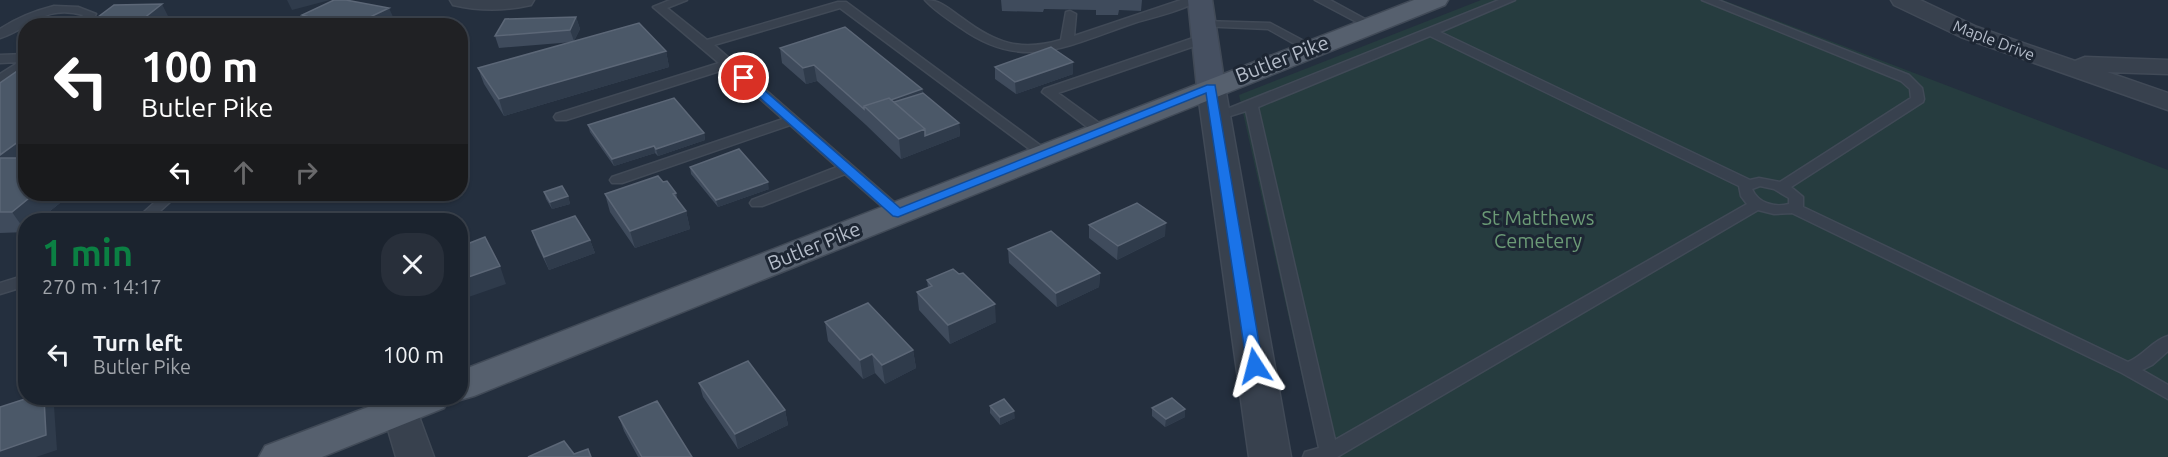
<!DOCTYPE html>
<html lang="en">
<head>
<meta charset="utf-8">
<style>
  body { margin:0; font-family:Ubuntu,sans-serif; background:#282f3a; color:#f1f3f6; height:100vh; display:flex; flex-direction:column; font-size:22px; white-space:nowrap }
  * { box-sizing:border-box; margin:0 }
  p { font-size:20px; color:#a0a4aa }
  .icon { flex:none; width:33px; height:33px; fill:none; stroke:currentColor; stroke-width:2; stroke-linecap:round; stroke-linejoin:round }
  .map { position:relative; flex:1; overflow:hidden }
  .sheet { position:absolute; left:18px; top:213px; width:450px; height:192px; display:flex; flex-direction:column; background:#1b232e; border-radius:24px; box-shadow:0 2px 4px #0004,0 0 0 2px #39404a }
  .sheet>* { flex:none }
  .top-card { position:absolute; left:18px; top:18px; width:450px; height:183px; border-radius:24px; box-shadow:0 2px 4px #0004,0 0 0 2px #39404a; background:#202124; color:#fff; overflow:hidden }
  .pin { position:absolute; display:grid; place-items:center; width:51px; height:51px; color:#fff; margin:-26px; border:3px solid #fff; border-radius:50%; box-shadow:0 2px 6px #0007 }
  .me { position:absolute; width:66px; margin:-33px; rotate:351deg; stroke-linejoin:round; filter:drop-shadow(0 0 4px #0008) }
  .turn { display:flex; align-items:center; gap:21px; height:126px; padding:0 24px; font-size:27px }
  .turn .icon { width:78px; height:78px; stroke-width:2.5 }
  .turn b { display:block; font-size:42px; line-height:51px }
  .lanes { display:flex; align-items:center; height:57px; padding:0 24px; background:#0003; justify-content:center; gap:30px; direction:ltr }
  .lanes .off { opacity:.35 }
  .round { display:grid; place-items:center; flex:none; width:63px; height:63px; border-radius:24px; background:#282f3a }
  .head { display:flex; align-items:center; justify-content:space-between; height:102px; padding:0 24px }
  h1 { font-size:36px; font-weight:700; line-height:45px; color:#0b8043 }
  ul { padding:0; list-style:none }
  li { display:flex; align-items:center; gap:18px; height:78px; padding:0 24px }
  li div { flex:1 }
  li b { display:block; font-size:22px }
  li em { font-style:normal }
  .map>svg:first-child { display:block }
</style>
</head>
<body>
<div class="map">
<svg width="2168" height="457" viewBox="0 0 2168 457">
  <rect width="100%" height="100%" fill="#242f3e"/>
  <!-- green -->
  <path fill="#263c3f" d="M 1481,0 L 1723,0 L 2168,170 L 2168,457 L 1320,457 L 1239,95 Z"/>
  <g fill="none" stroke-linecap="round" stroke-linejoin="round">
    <defs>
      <path id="service" d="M 670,0 L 687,0 L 667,8 L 707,40 L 838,2 L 846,2 L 1052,154 L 1050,157 L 1040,157 L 840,8 L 714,45 L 903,210 L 905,213 L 903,216 L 893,216 L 845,174 L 762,206 L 752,206 L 750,203 L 752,200 L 837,167 L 790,125 L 622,183 L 612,183 L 610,180 L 612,177 L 783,119 L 726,69 L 566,120 L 556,120 L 554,117 L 556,114 L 719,63 L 653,7 Z
        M 925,0 C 941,0 949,9 962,18 C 995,43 1020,52 1061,40 L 1066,12 L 1070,11 L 1076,14 L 1074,36 L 1181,0 L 1198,0 C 1186,10 1150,18 1134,23 C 1069,45 1024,73 961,28 C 949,20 935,11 925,0 Z
        M 1315,0 L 1330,0 L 1376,25 L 1370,28 L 1366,27 Z
        M 1499,0 L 1515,0 L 1440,32 L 1750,180 L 1759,178 L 1780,182 L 1911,98 L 1910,89 L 1901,81 L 1702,0 L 1718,0 L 1909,75 L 1922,88 L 1924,99 L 1923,102 L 1791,187 L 1803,197 L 1803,207 L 2128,362 C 2143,356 2153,340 2168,336 L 2168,351 L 2152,365 L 2142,370 L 2168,385 L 2168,399 L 2122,373 L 1792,213 L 1774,214 L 1758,210 L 1337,457 L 1303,457 L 1305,452 L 1319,448 L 1246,111 L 1214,121 L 1207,117 ZM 1430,36 L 1739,186 L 1741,196 L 1747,204 L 1335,440 L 1258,107 ZM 1760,186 L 1774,189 L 1789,198 L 1789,204 C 1774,208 1758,203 1752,189 Z
        M 54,6 L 78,7 L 96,14 L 87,26 L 75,26 L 83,15 C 44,4 31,28 0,38 L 0,29 C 17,18 34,11 54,6 Z
        M 1203,21 L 1270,23 L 1317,48 L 1315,51 L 1307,51 L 1268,29 L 1199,26 L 1197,24 Z
        M 1205,34 L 1209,35 L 1209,41 L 1058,93 L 1106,128 L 1108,131 L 1106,134 L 1096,134 L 1042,92 L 1044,89 Z
        M 26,54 L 26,69 L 0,84 L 0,74 L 19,62 L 0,63 L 0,55 Z
        M 164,194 L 179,194 L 150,220 L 135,220 Z
        M 26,275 L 26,286 L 0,294 L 0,283 Z"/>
      <path id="minor" d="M 450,0 L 534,0 L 531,5 C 505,11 479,11 453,5 Z
        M 1891,0 L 1920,0 L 1977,27 L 2075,61 L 2085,57 L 2168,60 L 2168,74 L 2107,72 L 2168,93 L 2168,110 L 1961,37 L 1894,5 Z
        M 395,398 L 413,400 L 434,457 L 396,457 L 382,409 L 387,400 Z"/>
      <path id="tertiary" d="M 1211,79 L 1221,81 L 1225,87 L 1291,457 L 1249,457 L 1197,87 L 1201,81 Z"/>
      <path id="secondary" d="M 1188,0 L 1212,0 L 1225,87 L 1221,93 L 1211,95 L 1201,93 L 1197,87 Z"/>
      <path id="primary" d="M 1414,0 L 1448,0 L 1445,5 L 474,396 L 460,400 L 452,398 L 460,398 L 460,371 Z
        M 392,398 L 450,398 L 444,408 L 322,457 L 259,457 L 265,446 Z"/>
    </defs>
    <!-- service casing -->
    <use href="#service" stroke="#414a57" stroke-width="3"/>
    <!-- minor casing -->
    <use href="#minor" stroke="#414a57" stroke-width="3"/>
    <!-- tertiary casing -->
    <use href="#tertiary" stroke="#414a57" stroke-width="3"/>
    <!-- secondary casing -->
    <use href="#secondary" stroke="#414a57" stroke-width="3"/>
    <!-- primary casing -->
    <use href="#primary" stroke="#414a57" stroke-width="3"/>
    <!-- service -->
    <use href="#service" fill="#38414e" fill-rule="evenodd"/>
    <!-- minor -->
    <use href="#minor" fill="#38414e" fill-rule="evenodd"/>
    <!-- tertiary -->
    <use href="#tertiary" fill="#38414e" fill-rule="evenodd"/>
    <!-- secondary -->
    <use href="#secondary" fill="#465061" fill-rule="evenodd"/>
    <!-- primary -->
    <use href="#primary" fill="#56606e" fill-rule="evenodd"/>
  </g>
  <!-- wall -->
  <path fill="#3f4b5c" d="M 1001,0 L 1142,0 L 1141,11 L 1119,10 L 1118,15 L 1096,15 L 1096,10 L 1044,9 L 1043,12 L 1002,11 Z
    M 302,15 L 394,19 L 382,26 L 303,26 L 306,24 Z
    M 576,17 L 580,29 L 574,41 L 666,51 L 669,67 L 504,116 L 484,84 L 478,68 L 573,42 L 499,48 L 495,36 Z
    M 780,48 L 922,89 L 923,93 L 959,123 L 960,136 L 901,159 L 866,125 L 817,81 L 806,84 L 782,63 Z
    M 1073,62 L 1073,74 L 1016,94 L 995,79 L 995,67 Z
    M 0,83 L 26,194 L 71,194 L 39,220 L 26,220 L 26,232 L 0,233 Z
    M 588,125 L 704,133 L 705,140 L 658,156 L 655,153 L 614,166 L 590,132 Z
    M 690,167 L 769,189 L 718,207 L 691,174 Z
    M 663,182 L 676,193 L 678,202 L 686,211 L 690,229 L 635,248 L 610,212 L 605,194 Z
    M 544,192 L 568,196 L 570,204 L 552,209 L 546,199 Z
    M 1089,225 L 1165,236 L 1117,260 L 1089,238 Z
    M 532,231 L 590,240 L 595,253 L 549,270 L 537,245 Z
    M 1008,249 L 1100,273 L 1099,287 L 1057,307 L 1009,263 Z
    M 927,280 L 996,322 L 950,344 L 919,310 L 917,292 L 928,288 Z
    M 825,322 L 913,350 L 916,368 L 885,384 L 875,373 L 863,379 L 828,341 Z
    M 699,383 L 785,410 L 788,425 L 738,449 L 703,397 Z
    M 990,406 L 1015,418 L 1000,425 L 990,413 Z
    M 1152,408 L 1185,409 L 1185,417 L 1165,427 L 1152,416 Z
    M 619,417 L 692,457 L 638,457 L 624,431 Z"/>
  <!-- shaded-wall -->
  <path fill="#2f3b4b" d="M 287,0 L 330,0 L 292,10 Z
    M 162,4 L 168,16 L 155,26 L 134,26 Z
    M 389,8 L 394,19 L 382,26 L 368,26 L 366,19 Z
    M 576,17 L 580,29 L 574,41 L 570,30 Z
    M 359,18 L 362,26 L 344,26 Z
    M 666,51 L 669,67 L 504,116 L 499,99 Z
    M 1073,62 L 1073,74 L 1016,94 L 1015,82 Z
    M 814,65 L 817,81 L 806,84 L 803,68 Z
    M 922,89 L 924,105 L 866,108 Z
    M 959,123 L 960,136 L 901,159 L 899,139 L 925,129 Z
    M 704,133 L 705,140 L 658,156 L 656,149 Z
    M 26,136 L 26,165 L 0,164 L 0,155 Z
    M 654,146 L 655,153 L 614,166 L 612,159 Z
    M 768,182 L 769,189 L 718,207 L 716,200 Z
    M 34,194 L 71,194 L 39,220 L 26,220 L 26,232 L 12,212 Z
    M 568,196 L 570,204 L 552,209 L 550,202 Z
    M 686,211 L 690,229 L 635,248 L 630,231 Z
    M 1166,223 L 1165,236 L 1117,260 L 1118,246 Z
    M 590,240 L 595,253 L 549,270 L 544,257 Z
    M 500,266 L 506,284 L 460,300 L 460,280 Z
    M 1100,273 L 1099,287 L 1057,307 L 1056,293 Z
    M 995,304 L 996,322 L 950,344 L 948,325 Z
    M 913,350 L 916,368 L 885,384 L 882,365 Z
    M 872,354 L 875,373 L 863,379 L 860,360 Z
    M 44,398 L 47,398 L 54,406 L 57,450 L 36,457 L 0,457 L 0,451 Z
    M 1185,409 L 1185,417 L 1165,427 L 1166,419 Z
    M 785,410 L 788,425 L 738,449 L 735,434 Z
    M 1014,411 L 1015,418 L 1000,425 L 1000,417 Z"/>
  <!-- building -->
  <path fill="#4b5868" stroke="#5c6777" stroke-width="1.5" d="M 334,0 L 346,0 L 389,8 L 366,19 L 359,18 L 344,26 L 303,26 L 317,19 L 302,15 Z
    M 162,4 L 134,26 L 86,26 L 114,5 Z
    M 576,17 L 570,30 L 495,36 L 505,19 Z
    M 639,23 L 666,51 L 499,99 L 478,68 Z
    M 845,27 L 922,89 L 891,100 L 889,98 L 864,106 L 864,109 L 814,65 L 803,68 L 780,48 Z
    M 1051,47 L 1073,62 L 1015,82 L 995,67 Z
    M 26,65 L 26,136 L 0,155 L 0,83 Z
    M 923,93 L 959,123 L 925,136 L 925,129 L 894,102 Z
    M 674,98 L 704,133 L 656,149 L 654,146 L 612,159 L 588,125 Z
    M 889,98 L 925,129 L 899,139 L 864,106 Z
    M 739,149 L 768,182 L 716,200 L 690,167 Z
    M 0,158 L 26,158 L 26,194 L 34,194 L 12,212 L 0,212 Z
    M 658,176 L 663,182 L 667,181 L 676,193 L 673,194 L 686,211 L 630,231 L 605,194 Z
    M 562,186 L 568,196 L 550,202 L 544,192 Z
    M 1137,203 L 1166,223 L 1118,246 L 1089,225 Z
    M 575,216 L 590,240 L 544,257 L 532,231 Z
    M 1051,231 L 1100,273 L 1056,293 L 1008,249 Z
    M 485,237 L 500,266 L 460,280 L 460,255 L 465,253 L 462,246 Z
    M 953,269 L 959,274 L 963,273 L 995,304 L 948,325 L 917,292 L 932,286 L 927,280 Z
    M 868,303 L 913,350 L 882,365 L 872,354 L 860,360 L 825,322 Z
    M 748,361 L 785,410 L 735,434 L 699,383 Z
    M 28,398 L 44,398 L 46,435 L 0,451 L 0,407 Z
    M 1172,398 L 1185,409 L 1166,419 L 1152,408 Z
    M 1004,399 L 1014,411 L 1000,417 L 990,406 Z
    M 657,401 L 692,457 L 642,457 L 619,417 Z
    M 564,441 L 574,454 L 588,449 L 591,457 L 528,457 Z"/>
  <!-- route -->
  <path fill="#1a73e8" stroke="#114b97" stroke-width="1.5" d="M 740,76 L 748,76 L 900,208 L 1207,85 L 1215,85 L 1263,366 L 1255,372 L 1247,366 L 1206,93 L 898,217 L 893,216 L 740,80 Z"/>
  <g text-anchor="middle" stroke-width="6" stroke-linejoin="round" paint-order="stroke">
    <!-- far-street labels -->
    <g font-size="16" fill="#b4bcc9" stroke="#1d2633">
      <text transform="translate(1994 40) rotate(21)" y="6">Maple Drive</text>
    </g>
    <!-- street labels -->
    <g font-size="20" fill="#b4bcc9" stroke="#1d2633">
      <text transform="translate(1282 59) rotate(-21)" y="7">Butler Pike</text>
      <text transform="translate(814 246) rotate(-22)" y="7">Butler Pike</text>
    </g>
    <!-- park labels -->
    <g font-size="20" fill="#6b9a76" stroke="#1d2633">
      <text x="1538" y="225">St Matthews<tspan x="1538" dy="23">Cemetery</tspan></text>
    </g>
  </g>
</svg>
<div class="pin" style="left:744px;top:78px;background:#d93025"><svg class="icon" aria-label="arrive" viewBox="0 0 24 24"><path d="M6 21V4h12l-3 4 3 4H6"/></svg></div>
<svg class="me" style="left:1255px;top:366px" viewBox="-20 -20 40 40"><path d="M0-17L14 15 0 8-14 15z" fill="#1a73e8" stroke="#fff" stroke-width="4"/></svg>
<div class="top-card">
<div class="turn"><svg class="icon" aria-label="left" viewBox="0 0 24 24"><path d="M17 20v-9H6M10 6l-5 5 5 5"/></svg><div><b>100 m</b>Butler Pike</div></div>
<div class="lanes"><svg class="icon" aria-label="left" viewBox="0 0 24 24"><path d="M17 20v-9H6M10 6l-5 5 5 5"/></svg><svg class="icon off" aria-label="ahead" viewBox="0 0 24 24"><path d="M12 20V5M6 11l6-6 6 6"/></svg><svg class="icon off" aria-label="right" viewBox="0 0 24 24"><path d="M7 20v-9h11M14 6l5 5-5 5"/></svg></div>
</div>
<section class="sheet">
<div class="head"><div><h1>1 min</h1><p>270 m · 14:17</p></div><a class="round"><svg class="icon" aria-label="close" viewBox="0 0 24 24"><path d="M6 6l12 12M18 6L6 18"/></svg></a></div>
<ul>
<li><svg class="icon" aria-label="left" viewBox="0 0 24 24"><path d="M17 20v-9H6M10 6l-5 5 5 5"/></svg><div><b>Turn left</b><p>Butler Pike</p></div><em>100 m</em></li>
</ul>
</section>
</div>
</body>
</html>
